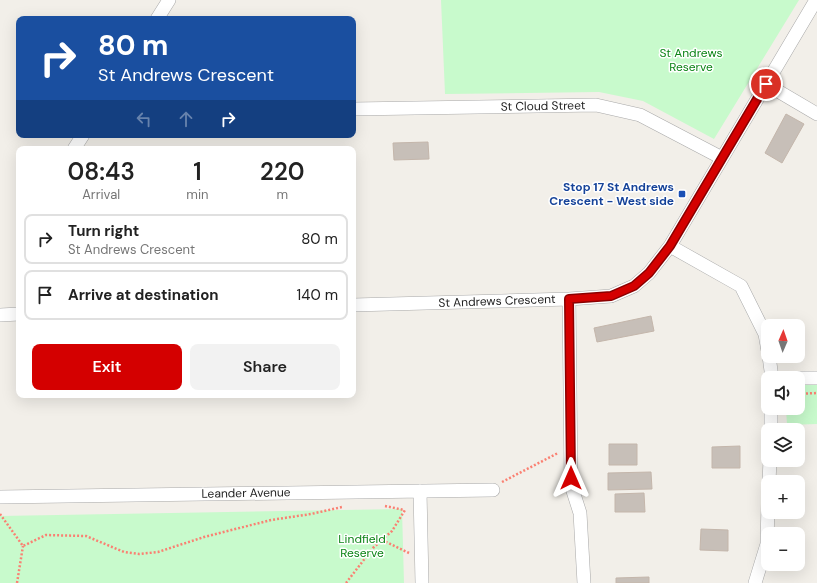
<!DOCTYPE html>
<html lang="en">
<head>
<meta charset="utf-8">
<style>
  body { margin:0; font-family:"DM Sans",sans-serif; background:#f2f2f2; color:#222; height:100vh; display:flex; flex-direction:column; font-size:15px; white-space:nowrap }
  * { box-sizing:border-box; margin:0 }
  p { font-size:13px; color:#767676 }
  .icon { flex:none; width:22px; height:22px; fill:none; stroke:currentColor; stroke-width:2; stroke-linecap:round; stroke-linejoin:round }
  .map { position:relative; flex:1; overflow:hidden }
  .details { position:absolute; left:16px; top:146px; width:340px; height:252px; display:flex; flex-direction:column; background:#fff; border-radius:8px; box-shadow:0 4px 16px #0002 }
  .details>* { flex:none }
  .guide { position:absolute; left:16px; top:16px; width:340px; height:122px; border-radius:8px; box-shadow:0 4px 16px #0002; background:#1a4fa0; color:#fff; overflow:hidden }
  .needle { width:26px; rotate:2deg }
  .tools { position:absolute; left:761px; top:319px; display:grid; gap:8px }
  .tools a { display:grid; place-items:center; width:44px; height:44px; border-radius:8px; background:#fff; box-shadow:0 4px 16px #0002; font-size:20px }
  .pin { position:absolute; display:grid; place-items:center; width:34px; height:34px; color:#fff; margin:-17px; border:2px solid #fff; border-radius:50%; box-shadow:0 1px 4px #0007 }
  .me { position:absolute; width:44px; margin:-22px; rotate:0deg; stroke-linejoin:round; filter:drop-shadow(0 0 3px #0008) }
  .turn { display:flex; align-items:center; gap:14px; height:84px; padding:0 16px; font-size:18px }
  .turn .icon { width:52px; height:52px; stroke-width:2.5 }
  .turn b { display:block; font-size:28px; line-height:34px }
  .lanes { display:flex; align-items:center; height:38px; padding:0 16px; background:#0003; justify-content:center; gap:20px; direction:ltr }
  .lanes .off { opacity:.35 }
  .eta { display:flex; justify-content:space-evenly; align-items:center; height:68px; text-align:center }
  .eta b { font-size:24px; font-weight:600; line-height:28px }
  .action { display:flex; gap:8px; margin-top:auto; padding:8px 16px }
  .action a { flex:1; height:46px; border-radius:8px; background:#d40000; color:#fff; font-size:16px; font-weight:600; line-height:46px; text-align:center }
  .action a+a { background:#f2f2f2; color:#222 }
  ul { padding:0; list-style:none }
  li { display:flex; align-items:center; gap:12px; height:50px; margin:0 8px 6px; padding:0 8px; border:2px solid #e0e0e0; border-radius:8px }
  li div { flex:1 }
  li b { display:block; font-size:15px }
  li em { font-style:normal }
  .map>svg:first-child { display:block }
</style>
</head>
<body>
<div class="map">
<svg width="817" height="583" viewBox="0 0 817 583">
  <rect width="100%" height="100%" fill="#f2efe9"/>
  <!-- park -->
  <path fill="#c8facc" d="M 441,0 L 799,0 L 714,139 L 643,101 L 599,92 L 445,94 Z
    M 798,384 L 817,384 L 817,424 L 787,425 L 786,408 L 798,408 Z
    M 402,509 L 404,583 L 0,583 L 0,516 Z"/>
  <!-- building -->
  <path fill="#c7bfb8" stroke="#c4b6ab" d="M 786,114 L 804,124 L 782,163 L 765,153 Z
    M 428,142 L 429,159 L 394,160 L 393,143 Z
    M 651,316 L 654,331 L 597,342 L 594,328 Z
    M 609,444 L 637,444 L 637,465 L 609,465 Z
    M 740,446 L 740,468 L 712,468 L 712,447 Z
    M 651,472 L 652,489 L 608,490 L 608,473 Z
    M 644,493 L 645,512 L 615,512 L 615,494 Z
    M 701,529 L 728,530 L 728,551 L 700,550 Z
    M 649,577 L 649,583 L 616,583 L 616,578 Z"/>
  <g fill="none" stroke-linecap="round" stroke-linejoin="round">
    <defs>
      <path id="street" d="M 157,19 L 169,0
        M 766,84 L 817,114
        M 353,109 L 596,105 L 640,115 L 722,158
        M 74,149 L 83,135
        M 670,246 L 741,286 L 765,334 L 768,351
        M 569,299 L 571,479 L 572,488 L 580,513 L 584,583
        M 353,305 L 569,299 L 611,296 L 634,286 L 649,273 L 670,246 L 816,0
        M 0,315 L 19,314
        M 769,356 L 772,378
        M 798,378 L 817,378
        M 771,430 L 771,408
        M 769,482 L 770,460
        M 420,491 L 422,583
        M 0,497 L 493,490
        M 755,583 L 767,544 L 768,504"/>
    </defs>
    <!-- street casing -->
    <use href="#street" stroke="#a9a9a9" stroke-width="14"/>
    <!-- path -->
    <path stroke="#fa8072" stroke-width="2.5" stroke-dasharray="2 2" stroke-linecap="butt" d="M 798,394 L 817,393
      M 502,482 L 558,453
      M 385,506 L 404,510
      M 0,514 L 23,546 L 46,535 L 86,536 L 124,552 L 139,554 L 158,552 L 204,537 L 271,520 L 311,514 L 342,507
      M 382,540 L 409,553
      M 17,583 L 23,546
      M 346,583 L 373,548 L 392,531 L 405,510"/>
    <!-- street -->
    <use href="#street" stroke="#fff" stroke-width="13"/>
  </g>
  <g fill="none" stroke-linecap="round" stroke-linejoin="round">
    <defs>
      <path id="route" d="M 571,478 L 569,299 L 611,296 L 634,286 L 649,273 L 670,246 L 766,84"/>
    </defs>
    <!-- route casing -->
    <use href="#route" stroke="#8a0000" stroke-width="10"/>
    <!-- route -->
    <use href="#route" stroke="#d40000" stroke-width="7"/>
  </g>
  <!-- markers -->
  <rect fill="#1a4fb4" stroke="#fff" stroke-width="1.5" x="678" y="190" width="8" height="8" rx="2"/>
  <g text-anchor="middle" stroke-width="3" stroke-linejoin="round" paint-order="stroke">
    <!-- park labels -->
    <g font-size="12" fill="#0c8416" stroke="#fff">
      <text x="691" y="57">St Andrews<tspan x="691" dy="14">Reserve</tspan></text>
      <text x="362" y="543">Lindfield<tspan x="362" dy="14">Reserve</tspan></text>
    </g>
    <!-- street labels -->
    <g font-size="12" fill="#222" stroke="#fff">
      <text transform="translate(543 106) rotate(-1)" y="4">St Cloud Street</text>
      <text transform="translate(497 301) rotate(-2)" y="4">St Andrews Crescent</text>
      <text transform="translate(246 493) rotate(-1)" y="4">Leander Avenue</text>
    </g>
    <!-- transit labels -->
    <g font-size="12" font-weight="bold" fill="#164399" stroke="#fff" text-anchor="end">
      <text x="674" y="191">Stop 17 St Andrews<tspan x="674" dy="14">Crescent - West side</tspan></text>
    </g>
  </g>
</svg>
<div class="tools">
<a><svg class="needle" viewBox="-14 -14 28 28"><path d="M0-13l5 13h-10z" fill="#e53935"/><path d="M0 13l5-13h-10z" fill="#767676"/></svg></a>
<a><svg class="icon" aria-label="sound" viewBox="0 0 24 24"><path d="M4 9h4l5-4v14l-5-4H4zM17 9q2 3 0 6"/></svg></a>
<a><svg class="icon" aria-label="layers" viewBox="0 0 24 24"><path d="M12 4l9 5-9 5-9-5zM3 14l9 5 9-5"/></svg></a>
<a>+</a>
<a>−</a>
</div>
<div class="pin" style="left:766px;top:84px;background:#d93025"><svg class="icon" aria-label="arrive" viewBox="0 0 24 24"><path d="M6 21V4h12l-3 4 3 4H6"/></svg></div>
<svg class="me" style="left:571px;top:478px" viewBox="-20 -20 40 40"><path d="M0-17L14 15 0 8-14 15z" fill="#d40000" stroke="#fff" stroke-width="4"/></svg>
<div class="guide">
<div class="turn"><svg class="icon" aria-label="right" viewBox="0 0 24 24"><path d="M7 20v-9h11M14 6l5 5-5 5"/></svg><div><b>80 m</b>St Andrews Crescent</div></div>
<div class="lanes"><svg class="icon off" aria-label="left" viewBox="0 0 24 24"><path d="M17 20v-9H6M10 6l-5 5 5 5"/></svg><svg class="icon off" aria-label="ahead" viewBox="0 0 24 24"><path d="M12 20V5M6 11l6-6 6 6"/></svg><svg class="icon" aria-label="right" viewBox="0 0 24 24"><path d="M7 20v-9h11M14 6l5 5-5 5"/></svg></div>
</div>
<section class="details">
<div class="eta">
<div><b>08:43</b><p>Arrival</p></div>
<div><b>1</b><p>min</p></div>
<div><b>220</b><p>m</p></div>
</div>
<ul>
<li><svg class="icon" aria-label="right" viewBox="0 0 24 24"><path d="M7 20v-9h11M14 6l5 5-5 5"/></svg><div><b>Turn right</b><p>St Andrews Crescent</p></div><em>80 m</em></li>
<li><svg class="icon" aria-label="arrive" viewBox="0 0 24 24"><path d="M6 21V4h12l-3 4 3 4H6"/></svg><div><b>Arrive at destination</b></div><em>140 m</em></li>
</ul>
<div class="action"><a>Exit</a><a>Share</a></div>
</section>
</div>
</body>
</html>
